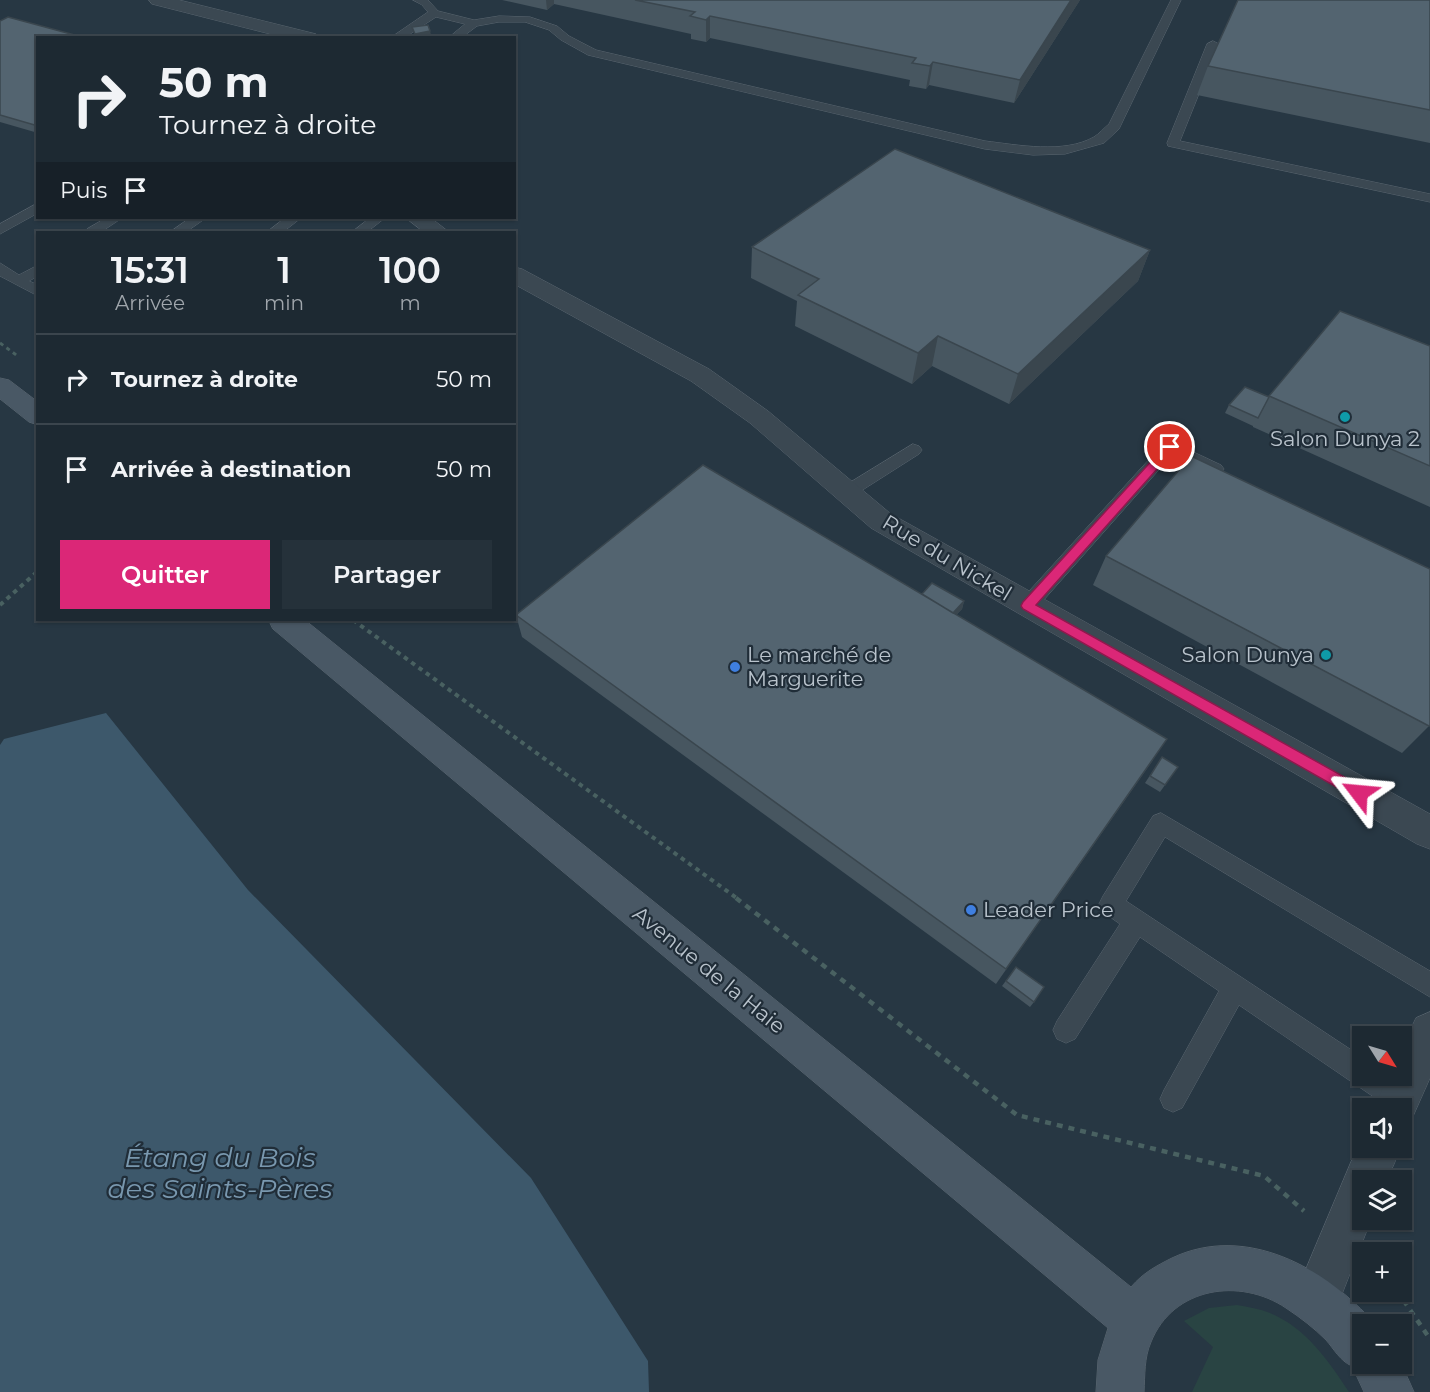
<!DOCTYPE html>
<html lang="fr">
<head>
<meta charset="utf-8">
<style>
  body { margin:0; font-family:Montserrat,sans-serif; background:#25313a; color:#f1f3f6; height:100vh; display:flex; flex-direction:column; font-size:22px; white-space:nowrap }
  * { box-sizing:border-box; margin:0 }
  p { font-size:20px; color:#a0a6ac }
  .icon { flex:none; width:33px; height:33px; fill:none; stroke:currentColor; stroke-width:2; stroke-linecap:round; stroke-linejoin:round }
  .map { position:relative; flex:1; overflow:hidden }
  .drawer { position:absolute; left:36px; top:231px; width:480px; height:390px; display:flex; flex-direction:column; background:#1d2932; border-radius:0px; box-shadow:0 2px 4px #0004,0 0 0 2px #3b454d }
  .drawer>* { flex:none }
  .top-card { position:absolute; left:36px; top:36px; width:480px; height:183px; border-radius:0px; box-shadow:0 2px 4px #0004,0 0 0 2px #3b454d; background:#1d2932; color:#f1f3f6; overflow:hidden }
  .needle { width:39px; rotate:127deg }
  .buttons { position:absolute; left:1352px; top:1026px; display:grid; gap:12px }
  .buttons a { display:grid; place-items:center; width:60px; height:60px; border-radius:0px; background:#1d2932; box-shadow:0 2px 4px #0004,0 0 0 2px #3b454d; font-size:30px }
  .pin { position:absolute; display:grid; place-items:center; width:51px; height:51px; color:#fff; margin:-26px; border:3px solid #fff; border-radius:50%; box-shadow:0 2px 6px #0007 }
  .me { position:absolute; width:66px; margin:-33px; rotate:299deg; stroke-linejoin:round; filter:drop-shadow(0 0 4px #0008) }
  .turn { display:flex; align-items:center; gap:21px; height:126px; padding:0 24px; font-size:27px }
  .turn .icon { width:78px; height:78px; stroke-width:2.5 }
  .turn b { display:block; font-size:42px; line-height:51px }
  .then { display:flex; align-items:center; height:57px; padding:0 24px; background:#0003; gap:12px; font-size:22px }
  .eta { display:flex; justify-content:space-evenly; align-items:center; height:102px; text-align:center }
  .eta b { font-size:36px; font-weight:600; line-height:42px }
  .cta { display:flex; gap:12px; margin-top:auto; padding:12px 24px }
  .cta a { flex:1; height:69px; border-radius:0px; background:#db2777; color:#fff; font-size:24px; font-weight:600; line-height:69px; text-align:center }
  .cta a+a { background:#25313a; color:#f1f3f6 }
  ul { padding:0; list-style:none }
  li { display:flex; align-items:center; gap:18px; height:90px; padding:0 24px; border-top:2px solid #3b454d }
  li div { flex:1 }
  li b { display:block; font-size:22px }
  li em { font-style:normal }
  .map>svg:first-child { display:block }
</style>
</head>
<body>
<div class="map">
<svg width="1430" height="1392" viewBox="0 0 1430 1392">
  <rect width="100%" height="100%" fill="#273743"/>
  <!-- green -->
  <path fill="#294443" d="M 1237,1305 C 1248,1307 1260,1309 1270,1313 C 1306,1328 1328,1360 1349,1392 L 1192,1392 L 1213,1347 L 1184,1321 L 1209,1308 Z"/>
  <!-- water -->
  <path fill="#3d586b" d="M 106,713 L 248,890 L 531,1178 L 648,1361 L 649,1392 L 0,1392 L 0,745 L 4,739 Z"/>
  <g fill="none" stroke-linecap="round" stroke-linejoin="round">
    <defs>
      <path id="lane" d="M 413,0 L 428,0 L 438,11 L 474,20 L 499,16 L 530,17 L 557,26 L 569,36 L 596,50 L 985,141 C 1018,145 1064,154 1094,137 C 1099,134 1104,128 1109,124 L 1171,0 L 1181,0 L 1119,129 L 1104,143 L 1065,154 L 1033,155 L 985,149 L 588,55 L 561,40 L 549,30 L 525,22 L 499,22 L 477,26 L 461,38 L 448,38 L 465,24 L 436,17 L 404,38 L 390,38 L 428,12 L 422,5 Z
        M 1213,41 L 1219,44 L 1180,141 L 1430,194 L 1430,202 L 1168,146 L 1167,143 L 1207,44 Z
        M 38,203 L 38,213 L 0,234 L 0,224 Z
        M 106,218 L 122,218 L 101,232 L 85,232 L 87,229 Z
        M 190,218 L 206,218 L 186,232 L 170,232 Z
        M 285,218 L 301,218 L 283,232 L 267,232 Z
        M 370,218 L 385,218 L 367,232 L 352,232 Z
        M 0,263 L 19,275 L 38,265 L 38,276 L 29,281 L 38,285 L 38,296 L 0,276 Z
        M 1170,441 L 1221,465 L 1224,469 L 1221,473 L 1215,475 L 1172,455 L 1034,611 L 1027,614 L 1020,611 L 1017,606 L 1020,601 L 1164,443 Z
        M 913,444 L 919,446 L 922,450 L 919,454 L 853,496 L 847,498 L 841,496 L 838,492 L 841,488 Z
        M 1161,813 L 1430,971 L 1430,997 L 1165,837 L 1126,901 L 1362,1057 L 1362,1076 C 1384,1076 1403,1076 1412,1099 L 1408,1108 L 1401,1112 L 1401,1108 L 1390,1108 L 1239,1005 L 1182,1108 L 1173,1112 L 1164,1108 L 1160,1099 L 1164,1090 L 1219,991 L 1140,937 L 1075,1039 L 1066,1043 L 1057,1039 L 1053,1030 L 1057,1021 L 1120,924 L 1103,912 L 1099,904 L 1103,896 L 1153,816 Z"/>
      <path id="street" d="M 149,0 L 179,0 L 316,34 L 319,38 L 286,38 L 152,4 Z
        M 406,218 L 431,218 L 449,232 L 424,232 Z
        M 514,267 L 522,269 L 709,369 L 768,411 L 891,514 L 1430,814 L 1430,849 L 1417,844 L 871,528 L 750,423 L 691,381 L 514,284 Z
        M 1430,1012 L 1430,1078 L 1410,1123 L 1401,1127 L 1401,1108 L 1374,1108 L 1388,1076 L 1401,1076 L 1401,1049 L 1416,1018 Z
        M 1362,1136 L 1362,1148 L 1401,1148 L 1387,1180 L 1362,1180 L 1362,1220 L 1371,1220 L 1333,1317 L 1316,1323 L 1299,1317 L 1293,1300 Z"/>
      <path id="secondary" d="M 0,378 L 9,380 L 38,402 L 38,425 L 29,422 L 0,399 Z
        M 269,620 L 305,620 L 1131,1287 C 1143,1273 1156,1266 1172,1258 C 1246,1223 1326,1268 1375,1324 L 1362,1324 L 1362,1364 L 1401,1363 L 1414,1392 L 1364,1392 L 1352,1366 C 1340,1361 1334,1349 1326,1340 C 1314,1328 1301,1318 1286,1308 C 1240,1277 1173,1287 1151,1342 C 1144,1358 1145,1375 1144,1392 L 1096,1392 L 1098,1360 L 1108,1328 L 273,629 Z"/>
    </defs>
    <!-- lane casing -->
    <use href="#lane" stroke="#5a6670" stroke-width="1"/>
    <!-- street casing -->
    <use href="#street" stroke="#5a6670" stroke-width="1"/>
    <!-- secondary casing -->
    <use href="#secondary" stroke="#5a6670" stroke-width="1"/>
    <!-- path-far2 -->
    <path stroke="#496161" stroke-width="3" stroke-dasharray="4 4" stroke-linecap="butt" d="M 0,343 L 19,357"/>
    <!-- path-far1 -->
    <path stroke="#496161" stroke-width="4" stroke-dasharray="4.5 4.5" stroke-linecap="butt" d="M 0,605 L 38,571
      M 353,620 L 738,899"/>
    <!-- path -->
    <path stroke="#496161" stroke-width="4.5" stroke-dasharray="6 6" stroke-linecap="butt" d="M 736,898 L 1017,1115 L 1264,1176 L 1304,1211
      M 1395,1292 L 1402,1298 L 1430,1339"/>
    <!-- lane -->
    <use href="#lane" fill="#3b4852" fill-rule="evenodd"/>
    <!-- street -->
    <use href="#street" fill="#3b4852" fill-rule="evenodd"/>
    <!-- secondary -->
    <use href="#secondary" fill="#495865" fill-rule="evenodd"/>
  </g>
  <!-- wall -->
  <path fill="#475660" d="M 502,0 L 1080,0 L 1014,103 L 929,85 L 926,89 L 909,86 L 910,80 L 710,38 L 706,42 L 691,39 L 691,34 L 554,4 L 547,10 Z
    M 1430,0 L 1430,143 L 1197,95 L 1208,66 Z
    M 0,21 L 38,38 L 38,133 L 0,122 Z
    M 752,247 L 1150,250 L 1138,281 L 1009,404 L 932,366 L 912,384 L 795,326 L 797,301 L 751,278 Z
    M 1340,311 L 1430,346 L 1430,507 L 1253,427 L 1253,426 L 1225,413 L 1229,405 L 1269,397 Z
    M 1106,556 L 1429,726 L 1402,753 L 1093,585 Z
    M 922,594 L 964,601 L 962,609 L 956,615 L 1153,760 L 996,984 L 522,637 L 516,615 Z
    M 1162,757 L 1178,767 L 1160,792 L 1145,783 Z
    M 1016,967 L 1034,1002 L 1030,1007 L 1002,986 Z"/>
  <!-- shaded-wall -->
  <path fill="#3a464e" d="M 546,0 L 554,0 L 554,4 L 547,10 Z
    M 1071,0 L 1080,0 L 1014,103 L 1020,80 Z
    M 710,16 L 710,38 L 706,42 L 706,20 Z
    M 430,31 L 432,38 L 416,38 L 415,34 Z
    M 933,62 L 929,85 L 926,89 L 930,66 Z
    M 1150,250 L 1138,281 L 1009,404 L 1018,374 Z
    M 938,336 L 932,366 L 912,384 L 918,353 Z
    M 964,601 L 962,609 L 941,631 L 944,624 Z"/>
  <!-- building -->
  <path fill="#536470" stroke="#3a464e" stroke-width="1.5" d="M 635,0 L 1071,0 L 1020,80 L 933,62 L 930,66 L 912,63 L 916,58 L 710,16 L 706,20 L 690,16 L 695,12 Z
    M 1238,0 L 1430,0 L 1430,110 L 1208,66 Z
    M 8,17 L 82,37 L 80,38 L 38,38 L 38,126 L 0,115 L 0,21 Z
    M 428,25 L 430,31 L 415,34 L 412,27 Z
    M 895,149 L 1150,250 L 1018,374 L 938,336 L 918,353 L 798,295 L 819,279 L 752,247 Z
    M 1340,311 L 1430,346 L 1430,466 L 1269,396 Z
    M 1245,387 L 1269,397 L 1258,418 L 1229,405 Z
    M 1191,456 L 1430,569 L 1430,725 L 1429,726 L 1106,556 Z
    M 703,465 L 1167,739 L 1006,969 L 516,615 Z
    M 932,583 L 964,601 L 953,613 L 922,594 Z
    M 1162,757 L 1178,767 L 1165,785 L 1150,776 Z
    M 1016,967 L 1044,987 L 1034,1002 L 1006,981 Z"/>
  <!-- route -->
  <path fill="#db2777" stroke="#8e194d" stroke-width="1.5" d="M 1170,444 L 1174,445 L 1174,450 L 1036,605 L 1364,788 L 1366,793 L 1364,797 L 1359,799 L 1354,797 L 1023,609 L 1021,606 L 1023,602 L 1166,445 Z"/>
  <!-- markers -->
  <g fill="#0f9aa8" stroke="#202d38" stroke-width="2">
    <circle cx="1345" cy="417" r="6"/>
    <circle cx="1326" cy="655" r="6"/>
  </g>
  <g fill="#3f7fe0" stroke="#202d38" stroke-width="2">
    <circle cx="735" cy="667" r="6"/>
    <circle cx="971" cy="910" r="6"/>
  </g>
  <g text-anchor="middle" stroke-width="4.5" stroke-linejoin="round" paint-order="stroke">
    <!-- poi labels -->
    <g font-size="21" fill="#b9c3cc" stroke="#202d38" text-anchor="start">
      <text x="1345" y="446" text-anchor="middle">Salon Dunya 2</text>
      <text x="747" y="662">Le marché de<tspan x="747" dy="24">Marguerite</tspan></text>
      <text x="1314" y="662" text-anchor="end">Salon Dunya</text>
      <text x="983" y="917">Leader Price</text>
    </g>
    <!-- street labels -->
    <g font-size="21" fill="#b9c3cc" stroke="#202d38">
      <text transform="translate(947 558) rotate(31)" y="7">Rue du Nickel</text>
      <text transform="translate(709 970) rotate(39)" y="7">Avenue de la Haie</text>
    </g>
    <!-- near-water labels -->
    <g font-size="27" font-style="italic" fill="#7998af" stroke="#202d38">
      <text x="220" y="1167">Étang du Bois<tspan x="220" dy="31">des Saints-Pères</tspan></text>
    </g>
  </g>
</svg>
<div class="buttons">
<a><svg class="needle" viewBox="-14 -14 28 28"><path d="M0-13l5 13h-10z" fill="#e53935"/><path d="M0 13l5-13h-10z" fill="#a0a6ac"/></svg></a>
<a><svg class="icon" aria-label="sound" viewBox="0 0 24 24"><path d="M4 9h4l5-4v14l-5-4H4zM17 9q2 3 0 6"/></svg></a>
<a><svg class="icon" aria-label="layers" viewBox="0 0 24 24"><path d="M12 4l9 5-9 5-9-5zM3 14l9 5 9-5"/></svg></a>
<a>+</a>
<a>−</a>
</div>
<div class="pin" style="left:1170px;top:447px;background:#d93025"><svg class="icon" aria-label="arrive" viewBox="0 0 24 24"><path d="M6 21V4h12l-3 4 3 4H6"/></svg></div>
<svg class="me" style="left:1359px;top:793px" viewBox="-20 -20 40 40"><path d="M0-17L14 15 0 8-14 15z" fill="#db2777" stroke="#fff" stroke-width="4"/></svg>
<div class="top-card">
<div class="turn"><svg class="icon" aria-label="right" viewBox="0 0 24 24"><path d="M7 20v-9h11M14 6l5 5-5 5"/></svg><div><b>50 m</b>Tournez à droite</div></div>
<div class="then">Puis<svg class="icon" aria-label="arrive" viewBox="0 0 24 24"><path d="M6 21V4h12l-3 4 3 4H6"/></svg></div>
</div>
<section class="drawer">
<div class="eta">
<div><b>15:31</b><p>Arrivée</p></div>
<div><b>1</b><p>min</p></div>
<div><b>100</b><p>m</p></div>
</div>
<ul>
<li><svg class="icon" aria-label="right" viewBox="0 0 24 24"><path d="M7 20v-9h11M14 6l5 5-5 5"/></svg><div><b>Tournez à droite</b></div><em>50 m</em></li>
<li><svg class="icon" aria-label="arrive" viewBox="0 0 24 24"><path d="M6 21V4h12l-3 4 3 4H6"/></svg><div><b>Arrivée à destination</b></div><em>50 m</em></li>
</ul>
<div class="cta"><a>Quitter</a><a>Partager</a></div>
</section>
</div>
</body>
</html>
